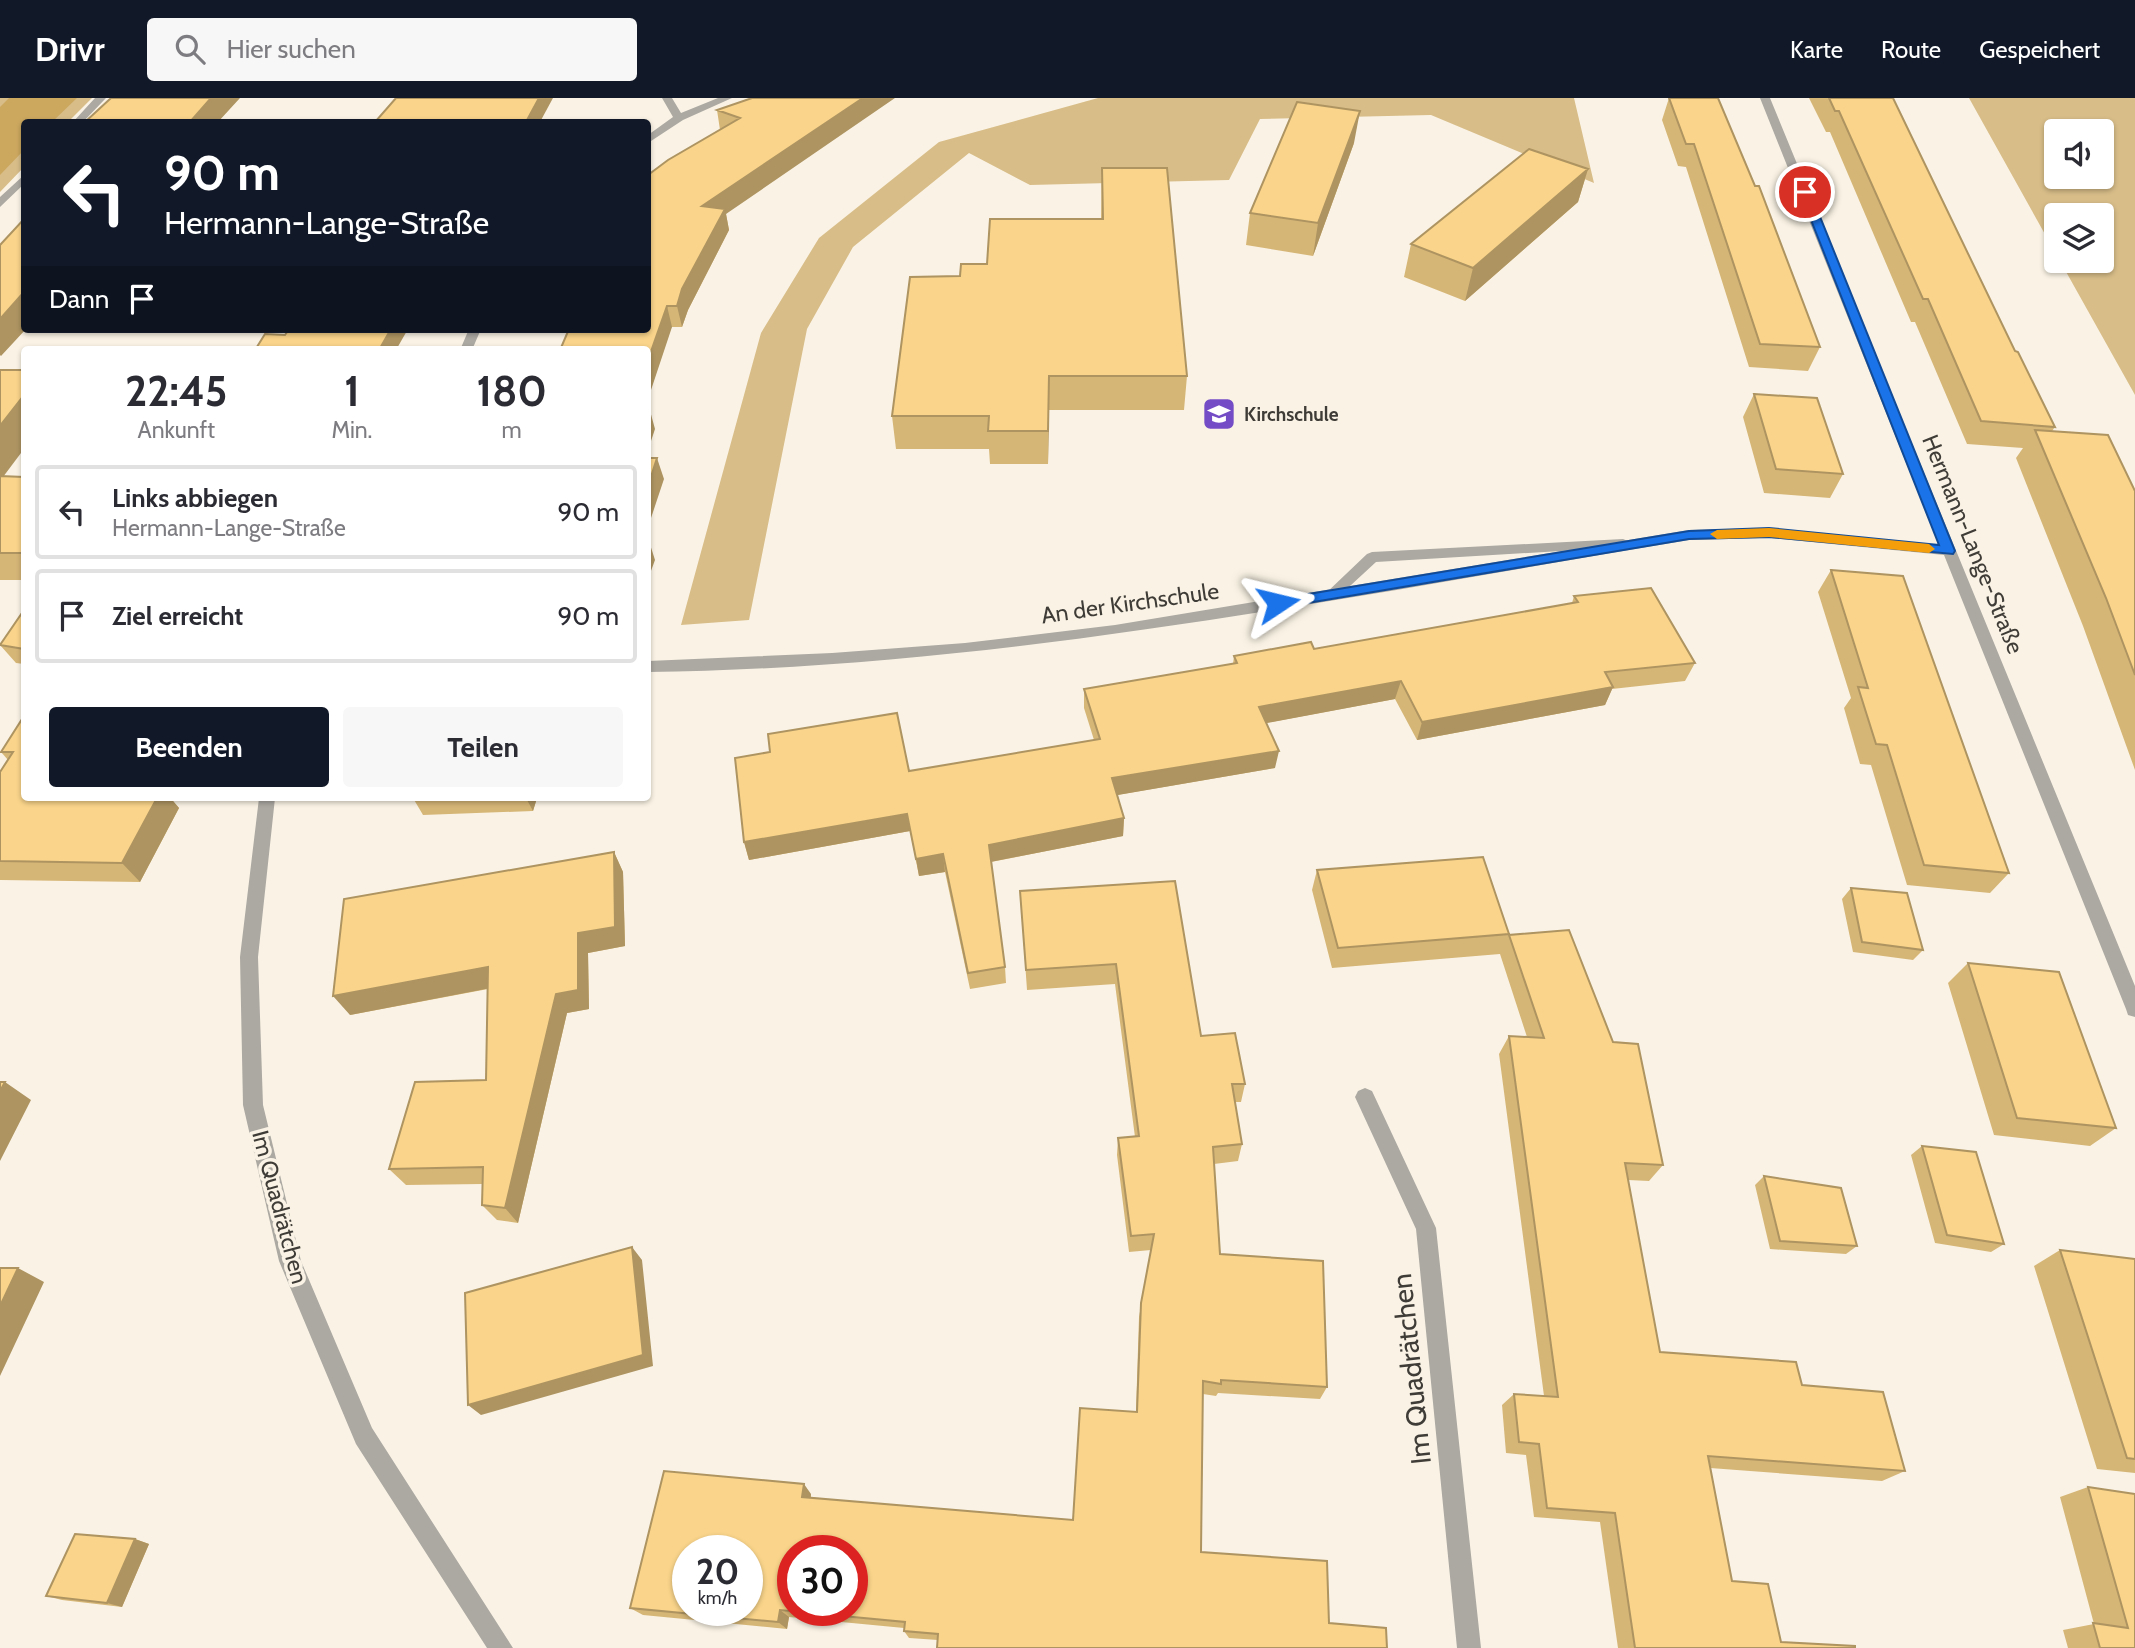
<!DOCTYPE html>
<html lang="de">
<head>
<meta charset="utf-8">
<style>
  body { margin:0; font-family:Cabin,sans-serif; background:#f7f7f7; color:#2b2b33; height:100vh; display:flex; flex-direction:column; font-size:26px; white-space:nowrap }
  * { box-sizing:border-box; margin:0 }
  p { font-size:23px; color:#7c7c81 }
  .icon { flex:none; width:38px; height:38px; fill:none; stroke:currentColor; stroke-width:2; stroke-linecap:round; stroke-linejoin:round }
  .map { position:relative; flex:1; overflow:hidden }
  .sheet { position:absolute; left:21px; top:248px; width:630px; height:455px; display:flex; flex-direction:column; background:#fff; border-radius:7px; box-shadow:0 2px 5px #0004 }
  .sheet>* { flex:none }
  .top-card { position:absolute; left:21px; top:21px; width:630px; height:214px; border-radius:7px; box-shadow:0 2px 5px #0004; background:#111827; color:#fff; overflow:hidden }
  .controls { position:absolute; left:2044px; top:21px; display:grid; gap:14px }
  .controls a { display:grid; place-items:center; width:70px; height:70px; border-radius:7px; background:#fff; box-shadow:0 2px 5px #0004; font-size:35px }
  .speed { position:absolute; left:672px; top:1437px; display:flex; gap:14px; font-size:35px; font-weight:700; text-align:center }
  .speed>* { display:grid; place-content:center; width:91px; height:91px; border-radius:50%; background:#fff; box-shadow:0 2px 5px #0004; line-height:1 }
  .speed small { font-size:18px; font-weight:400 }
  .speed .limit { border:10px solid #d22; background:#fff; color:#111 }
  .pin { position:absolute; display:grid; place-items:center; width:60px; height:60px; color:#fff; margin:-30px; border:4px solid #fff; border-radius:50%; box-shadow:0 2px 7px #0007 }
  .me { position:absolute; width:77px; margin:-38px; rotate:80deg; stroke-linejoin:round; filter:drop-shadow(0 0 5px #0008) }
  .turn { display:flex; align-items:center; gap:24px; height:147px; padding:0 28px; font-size:32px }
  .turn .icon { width:91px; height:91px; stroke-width:2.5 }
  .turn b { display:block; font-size:49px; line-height:60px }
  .then { display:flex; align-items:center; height:66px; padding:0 28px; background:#0003; gap:14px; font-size:26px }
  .eta { display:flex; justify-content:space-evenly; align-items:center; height:119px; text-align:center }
  .eta b { font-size:42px; font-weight:800; line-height:49px }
  .action { display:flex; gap:14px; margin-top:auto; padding:14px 28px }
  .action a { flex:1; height:80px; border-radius:7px; background:#111827; color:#fff; font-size:28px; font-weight:800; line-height:80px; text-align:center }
  .action a+a { background:#f7f7f7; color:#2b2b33 }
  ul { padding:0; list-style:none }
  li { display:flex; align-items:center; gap:21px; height:94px; margin:0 14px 10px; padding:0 14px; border:4px solid #e1e1e2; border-radius:7px }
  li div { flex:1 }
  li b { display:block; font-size:26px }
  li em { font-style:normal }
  header { display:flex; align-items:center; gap:42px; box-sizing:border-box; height:98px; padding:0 35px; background:#111827; color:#fff }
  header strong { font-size:33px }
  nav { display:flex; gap:38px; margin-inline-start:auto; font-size:24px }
  .search { width:490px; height:63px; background:#f7f7f7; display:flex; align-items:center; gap:18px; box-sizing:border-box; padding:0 24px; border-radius:7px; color:#7c7c81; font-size:26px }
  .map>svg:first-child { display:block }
</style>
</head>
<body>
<header>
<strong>Drivr</strong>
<div class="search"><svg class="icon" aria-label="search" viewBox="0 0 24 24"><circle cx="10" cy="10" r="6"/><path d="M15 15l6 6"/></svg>Hier suchen</div>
<nav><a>Karte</a><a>Route</a><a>Gespeichert</a></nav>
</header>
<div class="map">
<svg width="2135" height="1550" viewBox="0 0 2135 1550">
  <rect width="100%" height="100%" fill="#faf3e5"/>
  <!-- green -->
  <path fill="#d8bd88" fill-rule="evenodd" d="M 0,0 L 92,0 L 68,24 L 24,24 L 24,69 L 0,94 Z
    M 1098,0 L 1574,0 L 1594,85 L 1431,17 L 1260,21 L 1229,82 L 1030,87 L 969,55 L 853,149 L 807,231 L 749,522 L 681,527 L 761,235 L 819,140 L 939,44 Z
    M 1969,0 L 2135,0 L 2135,297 L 2060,163 L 2102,163 L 2102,117 L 2056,117 L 2056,156 ZM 2056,33 L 2102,33 L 2102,79 L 2056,79 Z"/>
  <!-- water -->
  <path fill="#cca85f" d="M 9,0 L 77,0 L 52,24 L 24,24 L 24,52 L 0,77 L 0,9 Z"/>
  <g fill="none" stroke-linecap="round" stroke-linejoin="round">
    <!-- service -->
    <path fill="#aca9a3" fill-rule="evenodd" d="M 1623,441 L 1628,443 L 1630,446 L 1628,449 L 1376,464 L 1337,500 L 1327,500 L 1325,496 L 1367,456 L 1372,454 Z"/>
    <!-- minor -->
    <path fill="#aca9a3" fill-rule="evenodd" d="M 95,0 L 106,0 L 83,24 L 73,24 Z
      M 662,0 L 672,0 L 681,15 L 718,0 L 732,0 L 683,22 L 648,45 L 648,37 L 673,19 Z
      M 1760,0 L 1770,0 L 2135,888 L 2135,919 L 2128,917 L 2126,911 L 1944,457 L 1769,440 L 1689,442 C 1344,499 999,570 648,574 L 648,563 L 832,555 L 965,545 L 1115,527 L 1689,432 L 1769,430 L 1939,447 Z
      M 24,77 L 24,86 L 0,109 L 0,99 Z
      M 469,231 L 481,231 L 472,252 L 460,252 Z
      M 259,700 L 275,700 L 258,859 L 263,1007 L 301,1163 L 372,1330 L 513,1550 L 487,1550 L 356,1346 L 279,1163 L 243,1007 L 240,859 Z
      M 1365,990 L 1372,993 L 1436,1130 L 1481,1550 L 1457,1550 L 1416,1131 L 1355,999 L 1358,993 Z"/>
  </g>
  <!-- wall -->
  <path fill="#d6b677" d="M 752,0 L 726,116 L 729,132 L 688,212 L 682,229 L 672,229 L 648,252 L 720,32 L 717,12 Z
    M 1669,0 L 1820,249 L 1808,273 L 1749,269 L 1686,69 L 1678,68 L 1662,22 Z
    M 1809,0 L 1893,0 L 2015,253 L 2055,329 L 2052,333 L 2135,393 L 2135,672 L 2083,528 L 2016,360 L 2023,350 L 1967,346 L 1915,224 L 1911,224 L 1830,34 L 1826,34 Z
    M 1354,45 L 1313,158 L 1246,147 L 1250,115 Z
    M 1102,70 L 1187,278 L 1184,312 L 1049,312 L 1048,366 L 990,366 L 989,351 L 896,351 L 892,318 L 987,166 L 1101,121 Z
    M 1588,71 L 1578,104 L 1465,203 L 1404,179 L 1411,146 Z
    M 0,272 L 4,378 L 24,379 L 24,482 L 0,482 Z
    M 1754,296 L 1843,376 L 1830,400 L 1764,395 L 1743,319 Z
    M 1831,472 L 2009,775 L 1990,795 L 1907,787 L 1871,667 L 1860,666 L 1844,610 L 1851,600 L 1818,494 Z
    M 1574,498 L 1695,565 L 1685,583 L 1612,591 L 1605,607 L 1417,642 L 1395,601 L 1266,625 L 1275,670 L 1117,697 L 1124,720 L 1123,738 L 991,764 L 1005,869 L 1006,885 L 970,891 L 945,774 L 919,778 L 910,733 L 749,762 L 744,744 L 1094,642 L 1084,610 L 1084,591 L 1233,566 L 1234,558 L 1314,551 L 1572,505 Z
    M 24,512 L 24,566 L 16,565 L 0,547 Z
    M 24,618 L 173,703 L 179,710 L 140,784 L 0,782 L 0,674 L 8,662 L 1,654 Z
    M 413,700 L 537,700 L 533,713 L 423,717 Z
    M 614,754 L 623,774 L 625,848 L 588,855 L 589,911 L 567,915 L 518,1125 L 497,1122 L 482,1107 L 483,1086 L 406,1087 L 389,1071 L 486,982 L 488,891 L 350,917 Z
    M 1317,772 L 1509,837 L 1613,944 L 1663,1067 L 1649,1083 L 1628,1082 L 1660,1254 L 1802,1287 L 1905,1373 L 1882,1383 L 1710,1370 L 1732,1483 L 1781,1544 L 1855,1550 L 1618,1550 L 1600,1424 L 1534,1419 L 1526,1357 L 1506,1355 L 1502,1307 L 1514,1296 L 1544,1298 L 1499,956 L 1509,938 L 1527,939 L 1500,856 L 1332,870 L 1312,792 Z
    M 1175,783 L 1201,938 L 1245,986 L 1241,1004 L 1235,1004 L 1242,1046 L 1238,1063 L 1214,1066 L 1220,1156 L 1327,1289 L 1320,1301 L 1218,1295 L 1216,1298 L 1203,1296 L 1201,1454 L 938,1542 L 909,1540 L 904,1533 L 904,1530 L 789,1519 L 787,1531 L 643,1517 L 630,1510 L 811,1396 L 811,1400 L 1073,1422 L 1136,1313 L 1139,1219 L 1151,1152 L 1129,1154 L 1117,1057 L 1118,1040 L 1135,1039 L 1115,886 L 1027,892 L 1020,793 Z
    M 1851,790 L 1923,852 L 1913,862 L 1853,854 L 1842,801 Z
    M 1968,865 L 2116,1030 L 2090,1048 L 1994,1037 L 1948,885 Z
    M 1922,1048 L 2004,1146 L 1991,1154 L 1935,1145 L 1911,1057 Z
    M 1764,1078 L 1857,1148 L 1846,1156 L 1770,1151 L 1755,1087 Z
    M 2060,1152 L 2135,1161 L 2135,1375 L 2097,1371 L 2034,1168 Z
    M 2088,1389 L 2135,1550 L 2068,1550 L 2063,1532 L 2094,1526 L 2060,1399 Z
    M 135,1441 L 149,1446 L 122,1509 L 62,1502 L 46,1498 Z"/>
  <!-- shaded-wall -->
  <path fill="#ae9461" d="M 211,0 L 240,0 L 218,24 L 190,24 Z
    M 539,0 L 553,0 L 540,24 L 526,24 Z
    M 863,0 L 895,0 L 726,116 L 729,132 L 688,212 L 682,229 L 677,208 L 702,108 Z
    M 1360,13 L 1354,45 L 1313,158 L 1318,125 Z
    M 1588,71 L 1578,104 L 1465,203 L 1473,170 Z
    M 24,194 L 24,231 L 26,231 L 1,258 L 0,257 L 0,221 Z
    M 667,208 L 672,229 L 648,301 L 648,262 Z
    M 391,231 L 408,231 L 396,252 L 379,252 Z
    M 1049,278 L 1049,312 L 1048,366 L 1048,333 Z
    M 24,297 L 24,351 L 0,383 L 0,328 Z
    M 649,309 L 655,331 L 648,352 L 648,313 Z
    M 657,360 L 664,381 L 648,429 L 648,388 Z
    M 648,440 L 655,462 L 648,481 Z
    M 1401,583 L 1395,601 L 1256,627 L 1259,609 Z
    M 1613,589 L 1605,607 L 1417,642 L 1422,624 Z
    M 1279,653 L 1275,670 L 1112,698 L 1112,680 Z
    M 157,700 L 175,700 L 173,703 L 179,710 L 140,784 L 122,765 Z
    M 526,700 L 537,700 L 533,713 Z
    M 907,716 L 910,733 L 749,762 L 744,744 Z
    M 1124,720 L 1123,738 L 990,764 L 989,747 Z
    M 614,754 L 623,774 L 625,848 L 588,855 L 589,911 L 567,915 L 518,1125 L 505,1110 L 556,896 L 578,835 Z
    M 943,756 L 945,774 L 919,778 L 916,761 Z
    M 488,869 L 501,888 L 350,917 L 333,898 Z
    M 5,984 L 31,1002 L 0,1063 L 0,993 Z
    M 632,1149 L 642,1162 L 653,1268 L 481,1317 L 468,1307 Z
    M 18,1170 L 44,1184 L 0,1278 L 0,1208 Z
    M 804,1386 L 811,1396 L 809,1409 L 802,1399 Z
    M 135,1441 L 149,1446 L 122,1509 L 107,1505 Z
    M 780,1512 L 789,1519 L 787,1531 L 778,1524 Z"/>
  <!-- building -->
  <path fill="#f9d48a" stroke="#ae9461" stroke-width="2" fill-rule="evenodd" d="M 111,0 L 211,0 L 190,24 L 85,24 Z
    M 396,0 L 539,0 L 526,24 L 375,24 Z
    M 752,0 L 863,0 L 702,108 L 725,111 L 682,191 L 677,208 L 667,208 L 648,262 L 648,252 L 560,252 L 569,231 L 648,231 L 648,77 L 668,62 L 740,20 L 717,12 Z
    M 1669,0 L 1718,0 L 1755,88 L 1759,88 L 1820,249 L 1760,246 L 1694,46 L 1686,46 Z
    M 1829,0 L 1893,0 L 2015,253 L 2018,254 L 2055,329 L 1981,323 L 1928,201 L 1923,201 L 1839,13 L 1835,13 Z
    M 1297,4 L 1360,13 L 1318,125 L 1250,115 Z
    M 1529,51 L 1588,71 L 1473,170 L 1411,146 Z
    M 1102,70 L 1167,70 L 1187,278 L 1049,278 L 1048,333 L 988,333 L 989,318 L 892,318 L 910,179 L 960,178 L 961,166 L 987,166 L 990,121 L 1103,121 Z
    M 24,121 L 24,194 L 0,221 L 0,147 Z
    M 289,231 L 391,231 L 379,252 L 255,252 L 265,236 L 285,237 Z
    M 0,272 L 24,272 L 24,297 L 0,328 Z
    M 1754,296 L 1817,300 L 1843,376 L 1776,371 Z
    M 2035,332 L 2108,337 L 2135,393 L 2135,577 L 2106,500 Z
    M 648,360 L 657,360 L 648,388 Z
    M 0,378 L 24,379 L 24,455 L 0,455 Z
    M 1831,472 L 1903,478 L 2009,775 L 1924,767 L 1887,647 L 1876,646 L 1858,589 L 1868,590 Z
    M 1651,490 L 1695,565 L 1605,574 L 1613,589 L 1422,624 L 1401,583 L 1259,609 L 1279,653 L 1112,680 L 1124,720 L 989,747 L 1005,869 L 968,875 L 943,756 L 916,761 L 907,716 L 744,744 L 735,660 L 770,654 L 768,636 L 897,615 L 909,673 L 1100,641 L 1084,591 L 1237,565 L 1234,558 L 1311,544 L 1314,551 L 1578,504 L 1574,498 Z
    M 24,512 L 24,551 L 0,547 Z
    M 24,618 L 24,700 L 157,700 L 122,765 L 0,763 L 0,674 L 13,654 L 1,654 Z
    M 614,754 L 615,829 L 578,835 L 578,892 L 556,896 L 505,1110 L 482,1107 L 483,1069 L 389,1071 L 415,984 L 486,982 L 488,869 L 333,898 L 344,801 Z
    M 1483,759 L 1509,836 L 1338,850 L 1317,772 Z
    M 1175,783 L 1201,938 L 1235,935 L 1245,986 L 1232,986 L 1242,1046 L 1213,1049 L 1220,1156 L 1323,1163 L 1327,1289 L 1221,1282 L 1221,1286 L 1203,1283 L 1201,1454 L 1327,1463 L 1329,1525 L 1386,1530 L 1387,1550 L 937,1550 L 938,1536 L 904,1533 L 905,1524 L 780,1512 L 778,1524 L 630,1510 L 664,1373 L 804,1386 L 802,1399 L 1073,1422 L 1080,1310 L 1137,1314 L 1141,1205 L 1154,1136 L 1131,1138 L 1118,1040 L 1139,1038 L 1116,866 L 1026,872 L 1020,793 ZM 688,1452 L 747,1452 L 747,1512 L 688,1512 ZM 793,1452 L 852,1452 L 852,1512 L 793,1512 Z
    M 1851,790 L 1907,795 L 1923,852 L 1862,844 Z
    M 1569,832 L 1613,944 L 1638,946 L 1663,1067 L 1625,1065 L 1660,1254 L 1796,1264 L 1802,1287 L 1883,1294 L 1905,1373 L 1708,1358 L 1732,1483 L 1768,1486 L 1781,1544 L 1855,1548 L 1855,1550 L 1635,1550 L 1615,1415 L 1547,1410 L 1539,1346 L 1519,1344 L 1514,1296 L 1558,1299 L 1509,938 L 1544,940 L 1509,837 Z
    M 1968,865 L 2059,874 L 2116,1030 L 2017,1020 Z
    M 0,984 L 5,984 L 0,993 Z
    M 1922,1048 L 1976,1054 L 2004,1146 L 1947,1137 Z
    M 1764,1078 L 1841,1090 L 1857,1148 L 1780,1143 Z
    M 632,1149 L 643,1257 L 468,1307 L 465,1195 Z
    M 2060,1152 L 2135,1161 L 2135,1361 L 2127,1360 Z
    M 0,1170 L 18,1170 L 0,1208 Z
    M 2088,1389 L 2135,1396 L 2135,1550 L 2100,1550 L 2093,1525 L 2128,1530 Z
    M 75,1436 L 135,1441 L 107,1505 L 46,1498 Z"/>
  <!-- route -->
  <path fill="#1a73e8" stroke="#114b97" stroke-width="2" d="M 1805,91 L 1810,94 L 1955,453 L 1953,456 L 1769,439 L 1689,441 L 1278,510 L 1273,509 L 1273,502 L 1278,501 L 1689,433 L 1769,430 L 1939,447 L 1800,94 Z"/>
  <!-- slow -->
  <path fill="#f59e0b" d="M 1769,430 L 1929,446 L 1935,451 L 1929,455 L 1769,439 L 1717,441 L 1710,436 L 1717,432 Z"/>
  <!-- icons -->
  <defs>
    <symbol id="school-square" viewBox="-11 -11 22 22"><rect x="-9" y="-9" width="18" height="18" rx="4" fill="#744dc6" stroke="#faf3e5"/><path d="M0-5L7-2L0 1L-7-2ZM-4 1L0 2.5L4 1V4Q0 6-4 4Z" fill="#fff"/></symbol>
  </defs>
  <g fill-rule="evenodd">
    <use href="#school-square" x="1200" y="297" width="38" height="38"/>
  </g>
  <g text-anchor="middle" stroke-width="7" stroke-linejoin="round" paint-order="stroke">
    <!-- far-poi labels -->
    <g font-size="19" font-weight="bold" fill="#3f3c37" stroke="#faf3e5" text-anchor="start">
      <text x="1244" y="323">Kirchschule</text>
    </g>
    <!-- street labels -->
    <g font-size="23" fill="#3f3c37" stroke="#faf3e5">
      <text transform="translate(1973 446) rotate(68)" y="8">Hermann-Lange-Straße</text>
      <text transform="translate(1130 505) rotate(-8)" y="8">An der Kirchschule</text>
      <text transform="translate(280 1109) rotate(75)" y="8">Im Quadrätchen</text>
    </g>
    <!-- near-street labels -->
    <g font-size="28" fill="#3f3c37" stroke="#faf3e5">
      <text transform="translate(1411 1271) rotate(-96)" y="10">Im Quadrätchen</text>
    </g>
  </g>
</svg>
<div class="controls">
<a><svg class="icon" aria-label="sound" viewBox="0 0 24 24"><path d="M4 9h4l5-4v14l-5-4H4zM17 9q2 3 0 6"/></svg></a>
<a><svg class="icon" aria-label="layers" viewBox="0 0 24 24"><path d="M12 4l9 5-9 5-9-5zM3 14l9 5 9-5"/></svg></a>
</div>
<div class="speed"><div>20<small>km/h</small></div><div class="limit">30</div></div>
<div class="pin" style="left:1805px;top:94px;background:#d93025"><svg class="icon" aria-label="arrive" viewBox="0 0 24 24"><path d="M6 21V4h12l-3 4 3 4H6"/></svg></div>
<svg class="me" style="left:1278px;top:505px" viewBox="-20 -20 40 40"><path d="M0-17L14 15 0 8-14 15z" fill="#1a73e8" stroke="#fff" stroke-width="4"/></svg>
<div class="top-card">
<div class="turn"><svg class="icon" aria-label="left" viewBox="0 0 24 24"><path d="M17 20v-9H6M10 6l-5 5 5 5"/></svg><div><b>90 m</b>Hermann-Lange-Straße</div></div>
<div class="then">Dann<svg class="icon" aria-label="arrive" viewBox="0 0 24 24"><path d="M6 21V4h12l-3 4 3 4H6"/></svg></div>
</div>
<section class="sheet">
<div class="eta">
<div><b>22:45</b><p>Ankunft</p></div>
<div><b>1</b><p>Min.</p></div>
<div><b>180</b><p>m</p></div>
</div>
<ul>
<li><svg class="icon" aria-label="left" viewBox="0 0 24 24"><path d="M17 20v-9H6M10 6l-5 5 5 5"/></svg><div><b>Links abbiegen</b><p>Hermann-Lange-Straße</p></div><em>90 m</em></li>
<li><svg class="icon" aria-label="arrive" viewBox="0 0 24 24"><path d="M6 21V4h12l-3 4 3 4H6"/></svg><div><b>Ziel erreicht</b></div><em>90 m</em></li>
</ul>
<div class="action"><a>Beenden</a><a>Teilen</a></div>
</section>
</div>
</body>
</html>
